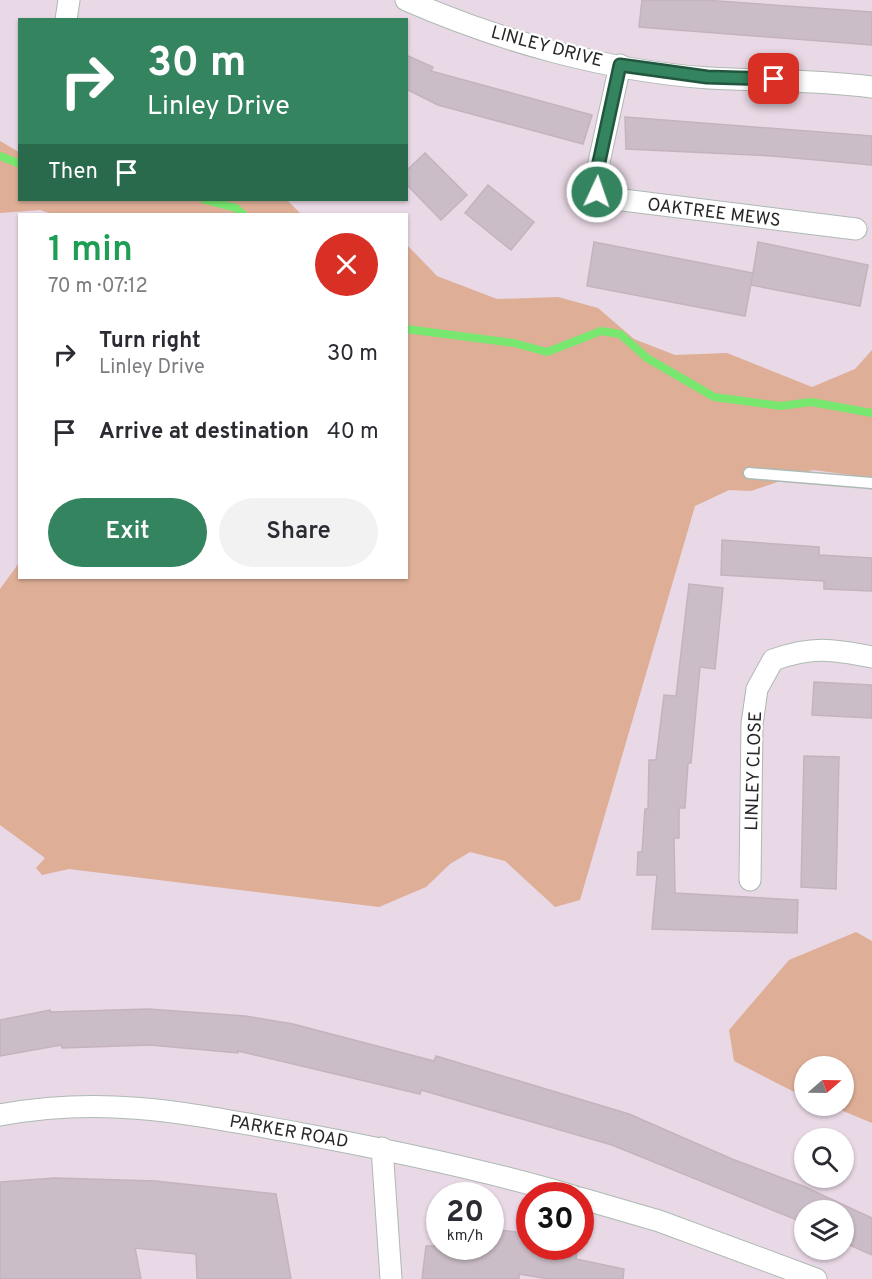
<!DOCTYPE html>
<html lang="en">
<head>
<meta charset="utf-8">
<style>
  body { margin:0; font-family:Overpass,sans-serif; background:#f2f2f3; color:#2b2b33; height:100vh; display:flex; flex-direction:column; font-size:22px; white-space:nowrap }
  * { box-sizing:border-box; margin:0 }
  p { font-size:20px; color:#7c7c81 }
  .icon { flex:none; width:33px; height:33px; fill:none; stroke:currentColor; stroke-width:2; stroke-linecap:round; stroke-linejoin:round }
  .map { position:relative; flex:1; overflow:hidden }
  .panel { position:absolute; left:18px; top:213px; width:390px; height:366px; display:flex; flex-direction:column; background:#fff; border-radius:0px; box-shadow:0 2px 4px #0004 }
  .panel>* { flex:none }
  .guide { position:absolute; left:18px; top:18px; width:390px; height:183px; border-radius:0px; box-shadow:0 2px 4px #0004; background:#34845f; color:#fff; overflow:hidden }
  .needle { width:39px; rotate:70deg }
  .tools { position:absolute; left:794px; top:1056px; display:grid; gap:12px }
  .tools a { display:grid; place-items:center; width:60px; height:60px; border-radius:50%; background:#fff; box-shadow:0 2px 4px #0004; font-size:30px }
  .speed { position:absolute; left:426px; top:1182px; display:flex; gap:12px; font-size:30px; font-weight:700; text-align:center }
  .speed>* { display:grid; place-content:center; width:78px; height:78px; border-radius:50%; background:#fff; box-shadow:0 2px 4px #0004; line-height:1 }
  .speed small { font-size:15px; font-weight:400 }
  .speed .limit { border:9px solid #d22; background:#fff; color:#111 }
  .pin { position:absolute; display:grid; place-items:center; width:51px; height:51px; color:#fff; margin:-26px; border-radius:12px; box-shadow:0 3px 9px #0006 }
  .me { position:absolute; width:66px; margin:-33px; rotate:3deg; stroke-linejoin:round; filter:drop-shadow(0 0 4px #0008) }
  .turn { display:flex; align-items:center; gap:21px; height:126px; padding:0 30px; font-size:27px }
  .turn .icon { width:78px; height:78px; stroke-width:2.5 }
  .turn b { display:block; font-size:42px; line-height:51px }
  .then { display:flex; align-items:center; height:57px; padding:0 30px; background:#0003; gap:12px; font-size:22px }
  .round { display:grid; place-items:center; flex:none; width:63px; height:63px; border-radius:32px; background:#f2f2f3 }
  .overview { display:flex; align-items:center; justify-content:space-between; height:102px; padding:0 30px }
  h1 { font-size:36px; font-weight:600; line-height:45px; color:#1e9e55 }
  .button { display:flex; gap:12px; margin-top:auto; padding:12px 30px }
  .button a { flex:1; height:69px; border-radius:36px; background:#34845f; color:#fff; font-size:24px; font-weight:600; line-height:69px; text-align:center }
  .button a+a { background:#f2f2f3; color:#2b2b33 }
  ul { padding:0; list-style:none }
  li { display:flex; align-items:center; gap:18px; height:78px; padding:0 30px }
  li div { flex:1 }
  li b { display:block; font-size:22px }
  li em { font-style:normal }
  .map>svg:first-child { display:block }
</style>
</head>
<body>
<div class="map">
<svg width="872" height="1279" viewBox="0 0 872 1279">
  <rect width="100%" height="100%" fill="#e9d8e5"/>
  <!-- green -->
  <path fill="#deae97" d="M 0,141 L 19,152 L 20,200 L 287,200 L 301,214 L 52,214 L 40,210 L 0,213 Z
    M 407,245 L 437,276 L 497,299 L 558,297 L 598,308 L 634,339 L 675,355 L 727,353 L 812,387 L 855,369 L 872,350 L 872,488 L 851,475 L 813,470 L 751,491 L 729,490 L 695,506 L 580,900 L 555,907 L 505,861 L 470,852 L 450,864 L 426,887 L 379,907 L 69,869 L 42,875 L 36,868 L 45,858 L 0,825 L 0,589 L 19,563 L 20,578 L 406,578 Z
    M 856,932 L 872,941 L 872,1123 L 831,1106 L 843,1106 L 843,1066 L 804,1066 L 804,1097 L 734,1061 L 729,1030 L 789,960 Z"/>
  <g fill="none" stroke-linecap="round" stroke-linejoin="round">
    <!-- stream -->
    <path stroke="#77e76f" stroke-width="8" d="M 0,156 L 20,164
      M 205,200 L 236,208 L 243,214
      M 406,329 L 514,343 L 547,352 L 601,331 L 620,334 L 647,358 L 714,397 L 781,406 L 811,402 L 872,413"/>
  </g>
  <!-- building -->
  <path fill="#cbbdc7" stroke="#c4b3be" stroke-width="1.5" d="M 642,0 L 704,0 L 872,12 L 872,45 L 639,27 Z
    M 406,55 L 433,67 L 431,71 L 592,115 L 583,144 L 438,105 L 406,89 Z
    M 625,117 L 872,136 L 872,165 L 772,156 L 626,149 Z
    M 425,153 L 467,195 L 441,220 L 406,184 L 406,171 Z
    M 488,185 L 534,222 L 511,250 L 465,213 Z
    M 594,242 L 753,273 L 745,316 L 587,286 Z
    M 758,242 L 868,265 L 860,306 L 751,285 Z
    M 722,540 L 819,547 L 819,555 L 872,558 L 872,591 L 824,589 L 824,581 L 721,575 Z
    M 689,584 L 723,588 L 715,669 L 700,667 L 691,763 L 688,763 L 685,808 L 679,808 L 679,838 L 674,838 L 675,893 L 798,900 L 797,933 L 652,929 L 657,875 L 637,875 L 638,852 L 642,852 L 645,809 L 648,809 L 649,760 L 656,760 L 664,695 L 676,696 Z
    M 814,682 L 872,685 L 872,718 L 812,715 Z
    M 804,756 L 839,757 L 836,889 L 801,887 Z
    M 148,1009 L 245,1016 L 293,1024 L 434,1061 L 436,1056 L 629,1114 L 732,1159 L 803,1186 L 872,1218 L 872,1255 L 843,1242 L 843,1210 L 804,1210 L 804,1223 L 612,1145 L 421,1090 L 420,1094 L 238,1051 L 238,1053 L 150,1045 L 62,1048 L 61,1045 L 0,1056 L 0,1020 L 50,1010 L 51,1012 Z
    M 55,1178 L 155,1181 L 276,1194 L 291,1279 L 197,1279 L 196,1254 L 135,1248 L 141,1279 L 0,1279 L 0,1182 Z
    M 490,1229 L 525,1233 L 524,1237 L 530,1238 L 530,1246 L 577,1246 L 576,1259 L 624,1269 L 623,1279 L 549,1279 L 519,1274 L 519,1279 L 422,1279 L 426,1246 L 490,1246 Z"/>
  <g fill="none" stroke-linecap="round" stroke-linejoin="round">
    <defs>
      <path id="service" d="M 749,473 L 872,483"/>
      <path id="minor" d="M 406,0 C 500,41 606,71 709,78 C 764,81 817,80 872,87
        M 66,20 L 69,0
        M 620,65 L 596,176 L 597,192 L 607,198 L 856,229
        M 750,880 L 752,724 L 757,689 L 773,660 C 812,646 832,649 872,657
        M 0,1115 C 109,1095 191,1114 298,1133 C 390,1150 482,1169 573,1196
        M 382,1148 L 391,1279
        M 580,1198 L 659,1221 L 816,1279"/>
    </defs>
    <!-- service casing -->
    <use href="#service" stroke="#adbab3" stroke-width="13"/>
    <!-- minor casing -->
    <use href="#minor" stroke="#adbab3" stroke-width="23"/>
    <!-- service -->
    <use href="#service" stroke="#fff" stroke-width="10"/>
    <!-- minor -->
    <use href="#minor" stroke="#fff" stroke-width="21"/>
  </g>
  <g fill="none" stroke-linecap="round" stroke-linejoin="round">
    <defs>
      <path id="route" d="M 597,192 L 596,176 L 620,65 L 707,77 L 774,79"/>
    </defs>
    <!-- route casing -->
    <use href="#route" stroke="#22563e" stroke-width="15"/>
    <!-- route -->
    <use href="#route" stroke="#34845f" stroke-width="10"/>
  </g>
  <g text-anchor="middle" stroke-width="4.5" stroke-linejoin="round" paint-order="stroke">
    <!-- street labels -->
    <g font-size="18" fill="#272727" stroke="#fff">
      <text transform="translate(547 46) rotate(15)" y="6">LINLEY DRIVE</text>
      <text transform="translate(714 212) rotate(7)" y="6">OAKTREE MEWS</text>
      <text transform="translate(753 771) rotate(-88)" y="6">LINLEY CLOSE</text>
      <text transform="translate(289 1131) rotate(10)" y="6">PARKER ROAD</text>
    </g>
  </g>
</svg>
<div class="tools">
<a><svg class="needle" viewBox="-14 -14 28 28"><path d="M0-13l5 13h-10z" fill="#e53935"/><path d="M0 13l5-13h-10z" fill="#7c7c81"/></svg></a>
<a><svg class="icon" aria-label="search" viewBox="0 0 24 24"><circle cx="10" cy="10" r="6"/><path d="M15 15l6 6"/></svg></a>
<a><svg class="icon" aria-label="layers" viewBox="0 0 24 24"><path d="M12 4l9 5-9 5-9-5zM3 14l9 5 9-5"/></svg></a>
</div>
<div class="speed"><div>20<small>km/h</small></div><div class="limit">30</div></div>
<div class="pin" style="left:774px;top:79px;background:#d93025"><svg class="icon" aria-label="arrive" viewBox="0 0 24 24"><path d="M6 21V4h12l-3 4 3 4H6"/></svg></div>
<svg class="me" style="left:597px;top:192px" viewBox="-20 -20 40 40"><circle r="17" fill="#34845f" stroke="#fff" stroke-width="3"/><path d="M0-11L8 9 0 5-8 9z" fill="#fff"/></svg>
<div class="guide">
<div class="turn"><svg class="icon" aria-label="right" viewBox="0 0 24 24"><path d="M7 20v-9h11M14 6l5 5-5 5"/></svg><div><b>30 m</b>Linley Drive</div></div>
<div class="then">Then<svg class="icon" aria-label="arrive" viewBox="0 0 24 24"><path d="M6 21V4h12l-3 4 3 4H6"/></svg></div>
</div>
<section class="panel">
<div class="overview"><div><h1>1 min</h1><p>70 m · 07:12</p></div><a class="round" style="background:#d93025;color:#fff"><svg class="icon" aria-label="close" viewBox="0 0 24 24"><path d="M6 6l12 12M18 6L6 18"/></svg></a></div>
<ul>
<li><svg class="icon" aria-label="right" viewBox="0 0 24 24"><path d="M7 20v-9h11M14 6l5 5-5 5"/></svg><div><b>Turn right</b><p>Linley Drive</p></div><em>30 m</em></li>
<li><svg class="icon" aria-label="arrive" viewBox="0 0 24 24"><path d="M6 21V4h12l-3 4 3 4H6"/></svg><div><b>Arrive at destination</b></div><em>40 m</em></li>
</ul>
<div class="button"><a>Exit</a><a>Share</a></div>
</section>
</div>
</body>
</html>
